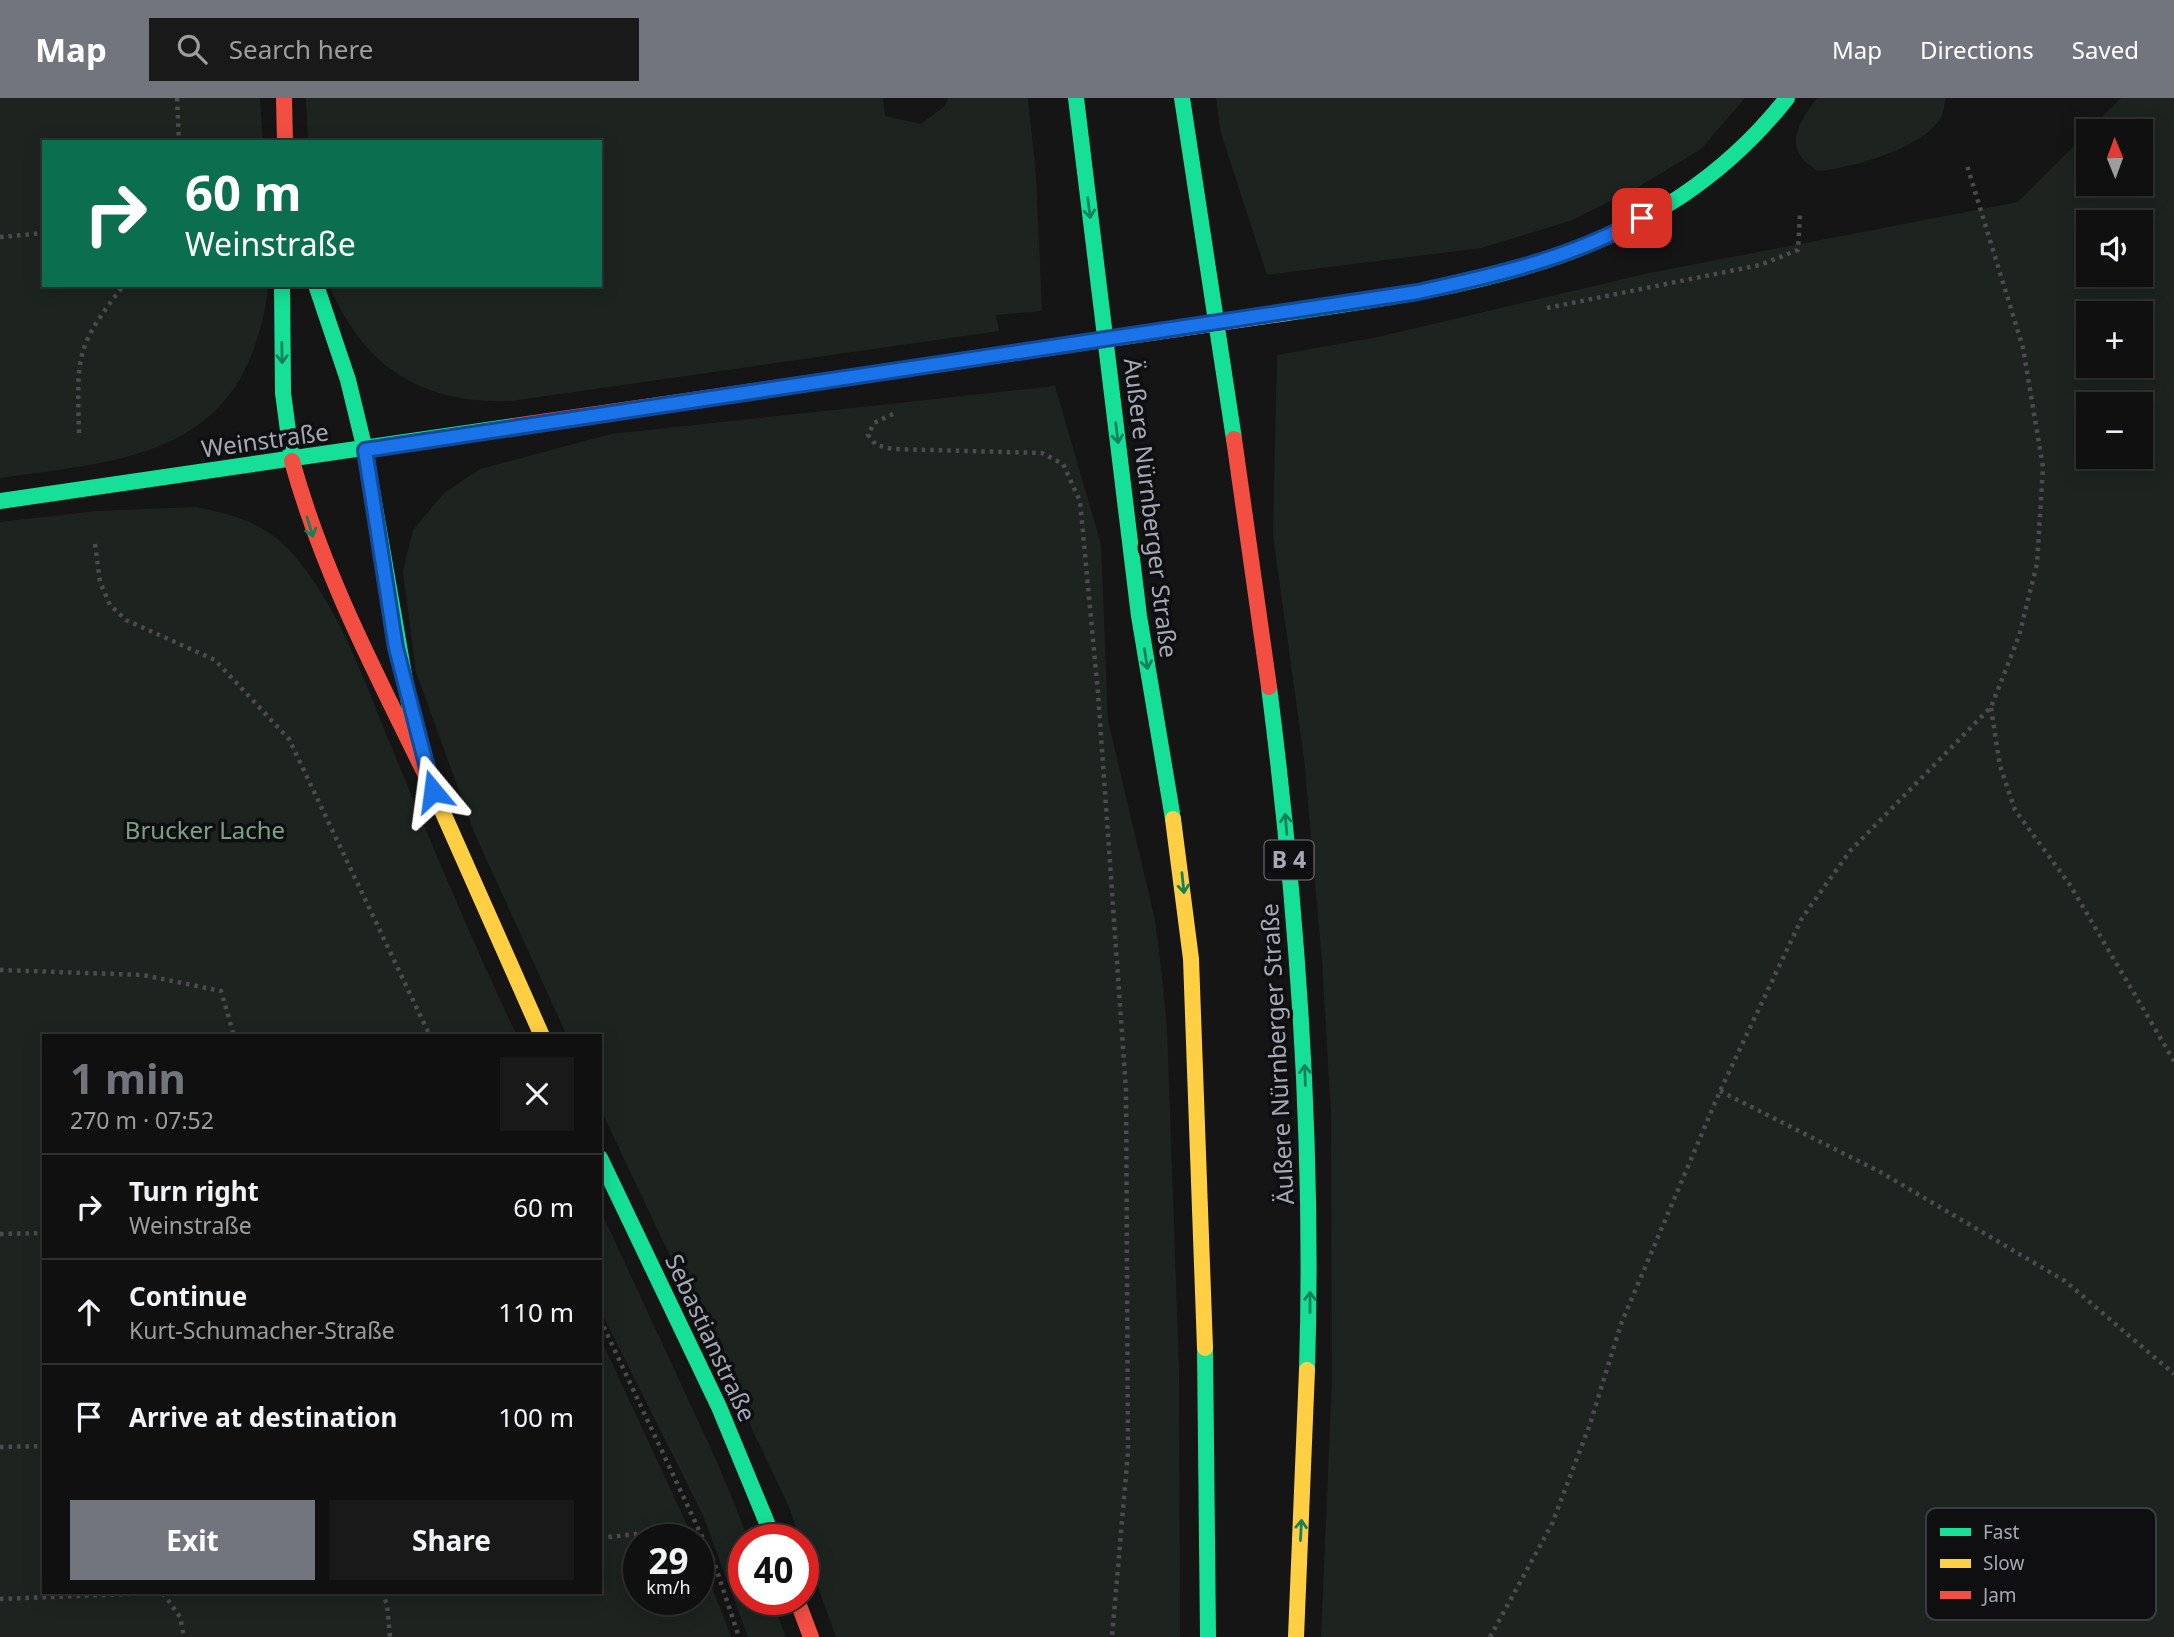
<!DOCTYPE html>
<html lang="en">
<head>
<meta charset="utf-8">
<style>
  body { margin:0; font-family:"Noto Sans",sans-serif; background:#191919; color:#f1f3f6; height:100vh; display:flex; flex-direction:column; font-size:26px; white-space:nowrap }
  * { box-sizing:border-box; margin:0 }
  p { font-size:23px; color:#9c9d9f }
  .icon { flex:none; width:38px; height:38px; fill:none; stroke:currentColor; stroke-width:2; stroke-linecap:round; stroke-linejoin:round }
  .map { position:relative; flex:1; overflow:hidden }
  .side { position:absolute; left:42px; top:936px; width:560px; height:560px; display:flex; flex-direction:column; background:#101010; border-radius:0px; box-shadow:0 4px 18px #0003,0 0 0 2px #303030 }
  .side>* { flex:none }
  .hud { position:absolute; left:42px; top:42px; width:560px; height:147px; border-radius:0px; box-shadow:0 4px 18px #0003,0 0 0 2px #303030; background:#0b6e4f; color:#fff; overflow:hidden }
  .needle { width:46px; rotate:359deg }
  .tools { position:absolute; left:2076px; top:21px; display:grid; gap:14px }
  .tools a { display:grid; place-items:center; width:77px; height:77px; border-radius:0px; background:#101010; box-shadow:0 4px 18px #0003,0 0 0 2px #303030; font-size:35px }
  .speed { position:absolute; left:623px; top:1426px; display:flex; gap:14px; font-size:35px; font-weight:700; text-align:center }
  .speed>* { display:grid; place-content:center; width:91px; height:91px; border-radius:50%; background:#101010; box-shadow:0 4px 18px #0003,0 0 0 2px #303030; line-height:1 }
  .speed small { font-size:18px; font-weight:400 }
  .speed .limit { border:10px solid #d22; background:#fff; color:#111 }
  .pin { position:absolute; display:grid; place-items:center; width:60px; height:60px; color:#fff; margin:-30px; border-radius:14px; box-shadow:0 4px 10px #0006 }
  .me { position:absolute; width:77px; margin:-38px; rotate:344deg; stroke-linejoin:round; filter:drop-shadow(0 0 5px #0008) }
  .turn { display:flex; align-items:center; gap:24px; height:147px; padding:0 28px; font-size:32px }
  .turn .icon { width:91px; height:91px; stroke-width:2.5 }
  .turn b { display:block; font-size:49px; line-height:60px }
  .round { display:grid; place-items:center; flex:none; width:74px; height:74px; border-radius:0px; background:#191919 }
  .overview { display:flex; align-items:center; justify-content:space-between; height:119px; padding:0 28px }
  h1 { font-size:42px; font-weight:700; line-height:52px; color:#73757e }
  .primary-button { display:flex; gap:14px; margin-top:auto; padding:14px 28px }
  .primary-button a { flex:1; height:80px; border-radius:0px; background:#73757e; color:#fff; font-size:28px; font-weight:700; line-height:80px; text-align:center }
  .primary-button a+a { background:#191919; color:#f1f3f6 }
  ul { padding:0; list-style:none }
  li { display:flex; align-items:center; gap:21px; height:105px; padding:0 28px; border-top:2px solid #303030 }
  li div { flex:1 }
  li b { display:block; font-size:26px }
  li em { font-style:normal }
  header { display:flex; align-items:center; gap:42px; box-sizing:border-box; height:98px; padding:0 35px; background:#73757e; color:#fff }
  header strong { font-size:33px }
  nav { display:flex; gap:38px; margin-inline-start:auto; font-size:24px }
  .search { width:490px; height:63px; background:#191919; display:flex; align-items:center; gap:18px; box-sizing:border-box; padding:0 24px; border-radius:0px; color:#9c9d9f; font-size:26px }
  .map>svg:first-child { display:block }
</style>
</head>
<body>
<header>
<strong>Map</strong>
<div class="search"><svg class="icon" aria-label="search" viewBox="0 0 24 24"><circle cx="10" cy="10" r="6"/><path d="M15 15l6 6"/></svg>Search here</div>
<nav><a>Map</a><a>Directions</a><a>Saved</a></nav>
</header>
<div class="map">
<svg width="2174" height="1539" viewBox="0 0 2174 1539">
  <rect width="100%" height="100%" fill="#151515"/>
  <!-- green -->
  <path fill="#1d241f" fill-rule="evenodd" d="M 0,0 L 260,0 L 263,44 L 44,44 L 44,187 L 268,187 C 267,208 261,230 254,250 C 215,362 102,365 0,380 Z
    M 306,0 L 883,0 L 885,18 L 921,26 L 945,8 L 948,0 L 1028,0 L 1036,77 L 1042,213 L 996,217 L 999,233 L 511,303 C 422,306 364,270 329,187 L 600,187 L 600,44 L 308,44 Z
    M 1216,0 L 1745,0 L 1701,51 L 1635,91 L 1570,123 L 1481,150 L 1267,177 L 1220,32 Z
    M 1817,0 L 1946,0 C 1944,6 1944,16 1940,21 C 1922,50 1850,71 1817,73 C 1812,68 1803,63 1800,57 C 1788,38 1806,15 1817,0 Z
    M 2121,0 L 2174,0 L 2174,1539 L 1321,1539 L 1332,1282 L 1331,1015 L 1322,863 L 1304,661 L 1273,437 L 1277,257 L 1378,239 L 1649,175 L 2018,104 L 2088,34 L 2088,86 L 2140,86 L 2140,33 L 2088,33 ZM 2140,124 L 2140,177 L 2088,177 L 2088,124 ZM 2140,215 L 2140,268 L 2088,268 L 2088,215 ZM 2140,306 L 2140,359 L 2088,359 L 2088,306 Z
    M 1055,288 L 1101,446 L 1108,622 L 1155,822 L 1161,870 L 1167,929 L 1179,1270 L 1180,1539 L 836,1539 L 789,1409 L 600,1010 L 600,938 L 567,938 L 474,734 L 416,574 L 403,473 L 413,432 L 444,395 L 480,371 L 611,336 Z
    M 195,409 C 231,416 263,424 289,452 C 340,507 365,587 394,655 C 433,750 473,845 517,938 L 44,938 L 44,1494 L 600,1494 L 600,1239 L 694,1442 L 639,1442 L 639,1502 L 698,1502 L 698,1452 L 731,1539 L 0,1539 L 0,424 L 96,413 Z
    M 600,1111 L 717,1364 L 749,1442 L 744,1442 L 744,1502 L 772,1502 L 786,1539 L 748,1539 L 702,1415 L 600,1212 Z"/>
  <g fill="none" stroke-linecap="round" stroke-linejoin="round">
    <!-- path -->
    <path stroke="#4b4b50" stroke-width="4.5" stroke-dasharray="3.5 5" stroke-linecap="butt" d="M 177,0 L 179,44
      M 0,139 L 44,135
      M 1547,210 L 1760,167 L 1798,152 L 1800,116
      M 893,316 L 874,325 L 868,337 L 876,347 L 892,351 L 1042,355 L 1063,366 L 1080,403 L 1098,595 L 1126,992 L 1128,1354 L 1112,1539
      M 79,335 C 77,258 75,249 124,187
      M 95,446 L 100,484 L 110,507 L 126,522 L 215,562 L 289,641 L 430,938
      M 1991,610 L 2000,668 L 2015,712 L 2070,787 L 2174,963
      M 0,872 L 143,877 L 221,893 L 234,938
      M 1720,993 L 1882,1075 L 2065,1183 L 2174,1276
      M 0,1136 L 44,1135
      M 600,1221 L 714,1464 L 739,1539
      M 0,1349 L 44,1348
      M 600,1440 L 655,1434 L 676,1442
      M 698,1451 L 710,1456
      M 381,1494 L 387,1506 L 390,1539
      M 163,1495 L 180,1519 L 184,1539
      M 0,1501 L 180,1494
      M 1490,1539 L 1552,1426 L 1590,1326 L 1621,1226 L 1720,993 L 1802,820 L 1850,753 L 1991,609 L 2019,538 L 2037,466 L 2043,369 L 2023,250 L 1966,64"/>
    <!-- fast -->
    <path stroke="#16e098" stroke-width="16" d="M 1076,0 L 1139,518 L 1173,721
      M 1182,0 L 1234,341
      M 282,187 L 283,295 L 292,363
      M 316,187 L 348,282 L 365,352
      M 1287,215 C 1476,188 1661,160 1787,0
      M 365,352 L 410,611
      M 0,403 L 514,328
      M 1269,589 C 1298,816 1314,1043 1307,1272
      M 600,1060 L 719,1309 L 774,1442
      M 1205,1250 L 1208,1539"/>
    <!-- slow -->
    <path stroke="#ffcf43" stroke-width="16" d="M 898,272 L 1287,215
      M 432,690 L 542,938
      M 1173,721 L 1191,861 L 1205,1250
      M 1296,1539 L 1307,1272"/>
    <!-- jam -->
    <path stroke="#f24e42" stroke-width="16" d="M 284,0 L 285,44
      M 514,328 L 898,272
      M 1234,341 L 1269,589
      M 292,363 C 324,479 380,583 432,690
      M 797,1502 L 811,1539"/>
  </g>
  <!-- one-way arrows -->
  <defs><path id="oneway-shaft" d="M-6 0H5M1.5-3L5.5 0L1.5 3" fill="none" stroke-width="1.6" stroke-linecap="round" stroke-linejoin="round" transform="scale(1.75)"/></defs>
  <g stroke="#13825b">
    <use href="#oneway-shaft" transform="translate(1089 110) rotate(83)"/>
    <use href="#oneway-shaft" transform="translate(282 255) rotate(89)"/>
    <use href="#oneway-shaft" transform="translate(1117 335) rotate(83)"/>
    <use href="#oneway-shaft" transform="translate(310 429) rotate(73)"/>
    <use href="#oneway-shaft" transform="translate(1146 561) rotate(81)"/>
    <use href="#oneway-shaft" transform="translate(1286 726) rotate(-95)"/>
    <use href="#oneway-shaft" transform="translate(1183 785) rotate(84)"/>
    <use href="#oneway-shaft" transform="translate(1305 977) rotate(-92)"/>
    <use href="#oneway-shaft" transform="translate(1310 1204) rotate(-90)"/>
    <use href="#oneway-shaft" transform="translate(1301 1432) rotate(-87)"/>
  </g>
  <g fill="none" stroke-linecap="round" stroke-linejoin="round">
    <defs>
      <path id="route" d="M 433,693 L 396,550 L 365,352 L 1418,194 C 1496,177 1572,160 1642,120"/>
    </defs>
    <!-- route casing -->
    <use href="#route" stroke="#114b97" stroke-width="18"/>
    <!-- route -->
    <use href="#route" stroke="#1a73e8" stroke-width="12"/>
  </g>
  <g text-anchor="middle" stroke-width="7" stroke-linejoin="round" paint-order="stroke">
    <!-- shield labels -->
    <rect fill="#0f0f11" stroke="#787a84" stroke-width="2" x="1264.5" y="742.5" width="49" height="39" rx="5"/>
    <g font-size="23" font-weight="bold" fill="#a5a8b6">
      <text x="1289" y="770">B 4</text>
    </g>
    <!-- street labels -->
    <g font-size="24" fill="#a5a8b6" stroke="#0f0f11">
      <text transform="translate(265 343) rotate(-8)" y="8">Weinstraße</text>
      <text transform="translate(1150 410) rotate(83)" y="8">Äußere Nürnberger Straße</text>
      <text transform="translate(1278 956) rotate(-93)" y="8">Äußere Nürnberger Straße</text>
      <text transform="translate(710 1240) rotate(65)" y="8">Sebastianstraße</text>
    </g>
    <!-- park labels -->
    <g font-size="24" fill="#7ba284" stroke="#0f0f11">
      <text x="205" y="741">Brucker Lache</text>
    </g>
  </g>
  <!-- legend -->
  <rect x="1926" y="1410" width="230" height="112" rx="10" fill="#0f0f11" stroke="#3c3d43" stroke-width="2"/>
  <rect x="1940" y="1430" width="31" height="8" fill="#16e098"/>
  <rect x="1940" y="1461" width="31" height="9" fill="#ffcf43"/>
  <rect x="1940" y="1493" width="31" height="8" fill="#f24e42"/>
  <g font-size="19" fill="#a5a8b6">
    <text x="1983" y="1441">Fast</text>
    <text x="1983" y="1472">Slow</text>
    <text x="1983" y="1504">Jam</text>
  </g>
</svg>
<div class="tools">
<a><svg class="needle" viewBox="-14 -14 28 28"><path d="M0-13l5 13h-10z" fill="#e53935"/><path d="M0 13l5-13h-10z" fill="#9c9d9f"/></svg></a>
<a><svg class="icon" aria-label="sound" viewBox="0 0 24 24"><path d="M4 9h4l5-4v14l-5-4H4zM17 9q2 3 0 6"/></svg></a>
<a>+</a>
<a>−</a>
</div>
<div class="speed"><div>29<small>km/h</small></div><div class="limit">40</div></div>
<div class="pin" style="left:1642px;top:120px;background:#d93025"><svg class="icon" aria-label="arrive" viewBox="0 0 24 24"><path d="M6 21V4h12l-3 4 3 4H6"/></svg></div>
<svg class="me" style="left:433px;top:693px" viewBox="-20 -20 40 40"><path d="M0-17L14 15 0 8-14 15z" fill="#1a73e8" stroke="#fff" stroke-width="4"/></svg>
<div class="hud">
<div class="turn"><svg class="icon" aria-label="right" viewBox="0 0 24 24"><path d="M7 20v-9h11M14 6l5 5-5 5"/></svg><div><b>60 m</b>Weinstraße</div></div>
</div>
<section class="side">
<div class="overview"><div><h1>1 min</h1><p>270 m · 07:52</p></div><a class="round"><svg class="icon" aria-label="close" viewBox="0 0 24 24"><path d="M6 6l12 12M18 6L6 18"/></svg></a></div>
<ul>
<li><svg class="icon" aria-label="right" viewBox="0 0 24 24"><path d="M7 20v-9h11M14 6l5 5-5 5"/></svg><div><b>Turn right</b><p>Weinstraße</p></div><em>60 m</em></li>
<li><svg class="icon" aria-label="ahead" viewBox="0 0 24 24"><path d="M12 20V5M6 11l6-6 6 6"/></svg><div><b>Continue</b><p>Kurt-Schumacher-Straße</p></div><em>110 m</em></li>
<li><svg class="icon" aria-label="arrive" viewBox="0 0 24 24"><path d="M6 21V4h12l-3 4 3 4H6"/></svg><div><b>Arrive at destination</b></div><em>100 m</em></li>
</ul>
<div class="primary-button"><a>Exit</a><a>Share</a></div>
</section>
</div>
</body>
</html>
